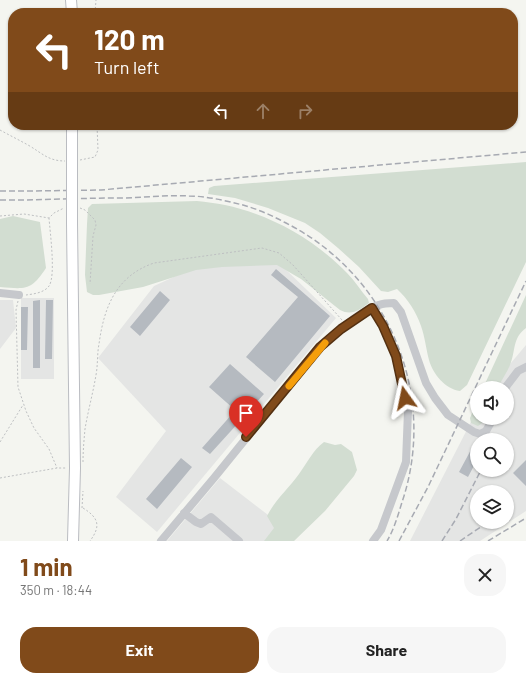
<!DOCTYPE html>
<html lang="en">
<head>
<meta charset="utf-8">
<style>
  body { margin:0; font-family:Barlow,sans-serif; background:#f6f6f6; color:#222; height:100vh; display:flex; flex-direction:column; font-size:15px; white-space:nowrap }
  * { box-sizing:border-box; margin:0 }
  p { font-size:13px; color:#767676 }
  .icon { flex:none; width:22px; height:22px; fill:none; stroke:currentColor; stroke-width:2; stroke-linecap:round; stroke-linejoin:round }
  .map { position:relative; height:541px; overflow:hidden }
  .details { display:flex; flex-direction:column; background:#fff; flex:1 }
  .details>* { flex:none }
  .guide { position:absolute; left:8px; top:8px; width:510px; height:122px; border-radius:16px; box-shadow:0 1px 3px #0004; background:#804a1a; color:#fff; overflow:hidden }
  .tools { position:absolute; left:470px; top:381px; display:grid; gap:8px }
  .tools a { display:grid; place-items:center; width:44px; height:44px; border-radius:50%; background:#fff; box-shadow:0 1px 3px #0004; font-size:20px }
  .pin { position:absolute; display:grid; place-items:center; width:34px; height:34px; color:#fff; margin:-41px -17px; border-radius:50% 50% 50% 0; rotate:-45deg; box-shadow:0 0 4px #0007 }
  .pin .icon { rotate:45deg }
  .me { position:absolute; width:44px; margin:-22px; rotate:348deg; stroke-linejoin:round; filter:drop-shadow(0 0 3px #0008) }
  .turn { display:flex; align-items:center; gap:14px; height:84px; padding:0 20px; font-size:18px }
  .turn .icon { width:52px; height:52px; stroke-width:2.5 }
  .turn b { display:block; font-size:28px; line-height:34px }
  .lanes { display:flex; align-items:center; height:38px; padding:0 20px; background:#0003; justify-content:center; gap:20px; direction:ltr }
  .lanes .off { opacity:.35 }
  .round { display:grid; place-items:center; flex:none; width:42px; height:42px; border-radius:16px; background:#f6f6f6 }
  .overview { display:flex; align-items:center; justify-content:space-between; height:68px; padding:0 20px }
  h1 { font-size:24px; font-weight:700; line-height:30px; color:#804a1a }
  .cta { display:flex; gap:8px; margin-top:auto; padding:8px 20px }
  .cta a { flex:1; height:46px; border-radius:16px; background:#804a1a; color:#fff; font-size:16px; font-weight:700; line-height:46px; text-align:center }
  .cta a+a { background:#f6f6f6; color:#222 }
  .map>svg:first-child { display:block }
</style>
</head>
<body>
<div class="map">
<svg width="526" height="541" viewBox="0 0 526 541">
  <rect width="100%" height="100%" fill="#f4f5f0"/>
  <!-- built -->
  <path fill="#e4e5e4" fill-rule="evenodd" d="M 279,263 L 336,318 L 157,532 L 116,497 L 166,431 L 98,358 L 154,286 L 202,264 Z
    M 21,298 L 54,298 L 54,379 L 21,379 Z
    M 0,300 L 13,300 L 16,328 L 0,349 Z
    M 526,345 L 526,511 L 480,541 L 410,541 L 477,410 L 477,418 L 507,418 L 507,388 L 490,388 ZM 477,440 L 507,440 L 507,470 L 477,470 ZM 477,492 L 507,492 L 507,522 L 477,522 Z
    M 220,478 L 285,528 L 274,541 L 167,541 Z"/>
  <!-- green -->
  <path fill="#d2ddd1" d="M 526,162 L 526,262 L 467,385 L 460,391 C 445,389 433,374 429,360 C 426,349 425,337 421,326 C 416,312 408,299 397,289 L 388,292 L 381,291 L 359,267 L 338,248 L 320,233 L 305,223 L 268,208 L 235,198 L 208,194 L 209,188 L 214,186 Z
    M 197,201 C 206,202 216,203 225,205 C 271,215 314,239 347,273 C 355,281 361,291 368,299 L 369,303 C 360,310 351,316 340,310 L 301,279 L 277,265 L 222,267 L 196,270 L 143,287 L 99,295 L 93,295 L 87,292 L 85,275 L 87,224 L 88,208 L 92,204 Z
    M 13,216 L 40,222 L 46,268 C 31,291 26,289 0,287 L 0,219 Z
    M 526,295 L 526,328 C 512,338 516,351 510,365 C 507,373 501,380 498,388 L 483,388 Z
    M 477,401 L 477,418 L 485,418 L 481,424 L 478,426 L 471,423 L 470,418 Z
    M 324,442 L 335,445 L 341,444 L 352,452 L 357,470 L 354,476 L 325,511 L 294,541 L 264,541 L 274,528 L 267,516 C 275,500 289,488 299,474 C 307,463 313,450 324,442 Z"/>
  <!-- building -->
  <path fill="#b5bac0" d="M 276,269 L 330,316 L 275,382 L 246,357 L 298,297 L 271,275 Z
    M 160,291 L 170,300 L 140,336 L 130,327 Z
    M 40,300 L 40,368 L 33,368 L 33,301 Z
    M 46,300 L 53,300 L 52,359 L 45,359 Z
    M 21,307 L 28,307 L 27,350 L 21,350 Z
    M 230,364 L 264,394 L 243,417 L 209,387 Z
    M 233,413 L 240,421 L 210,454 L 202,448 Z
    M 473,446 L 477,449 L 477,460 L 468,477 L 459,472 Z
    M 181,458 L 192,467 L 157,509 L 146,499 Z
    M 526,460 L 526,486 L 513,473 Z"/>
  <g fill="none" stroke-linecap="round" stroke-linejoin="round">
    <defs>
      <path id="major" d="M 71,0 L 72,13
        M 72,139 L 72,125
        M 72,223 L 75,468 L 73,541"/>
    </defs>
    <!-- major casing -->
    <use href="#major" stroke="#babcc1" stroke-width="12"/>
    <!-- path -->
    <path stroke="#bec0c2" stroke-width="1" stroke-dasharray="2 2" stroke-linecap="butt" d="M 95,13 L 96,0
      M 0,130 C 9,135 19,140 28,145 C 42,153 48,161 65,161
      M 80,160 L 95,157 L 98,150 L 97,125
      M 80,208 L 85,210 L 95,220 L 96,225 L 93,236 L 90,284
      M 0,216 L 24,214 L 49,218 L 54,213 L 64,208
      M 26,295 C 33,294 44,293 49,286 C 56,276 50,232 49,218
      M 18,301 L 16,310 L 18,387 L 26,411 L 34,428 L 49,449 L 57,468
      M 0,442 L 23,405
      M 83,462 C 83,451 84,440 85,429 C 88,411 93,393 96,375 C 98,364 97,354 99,344 C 104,307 116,276 154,263 L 262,248 L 279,253 L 293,265 L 342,320
      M 0,478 L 57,468 L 67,468
      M 82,508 L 83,491
      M 83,508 C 99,518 101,526 90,541"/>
    <!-- minor -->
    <path stroke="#c6c8cc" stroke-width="8" d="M 0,293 L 19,295
      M 372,308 L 383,326 L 396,356 L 408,411 L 406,462 L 381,530 L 373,541
      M 505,388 L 518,371 L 526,367
      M 184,513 L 196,522 L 201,524 L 211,517 L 239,541
      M 161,541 L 214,478 L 320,347 C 333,335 363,309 379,305 C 384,303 389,303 394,303 L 401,312 L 426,383 L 435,398 L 448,415 L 474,432 L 480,434 L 486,431 L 490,424 L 492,418"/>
    <!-- major -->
    <use href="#major" stroke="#fff" stroke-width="10"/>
    <!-- rail -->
    <path stroke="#a7aab2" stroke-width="1.5" stroke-dasharray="6 3" stroke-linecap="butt" d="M 0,191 L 32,191 L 101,190 L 526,152
      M 0,200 L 26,200 C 59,199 92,198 126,198 C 147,197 168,195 189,196 C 207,196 226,201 243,205 C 257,209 271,215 284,222 C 385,272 437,388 404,496 C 399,511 395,528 387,541
      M 399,541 L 428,487 L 526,281
      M 442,541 L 456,519 L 481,470
      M 460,541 L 488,522
      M 488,541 L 526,518"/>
    <defs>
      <path id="major-bridge" d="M 72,223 L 72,139"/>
    </defs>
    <!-- major-bridge casing -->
    <use href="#major-bridge" stroke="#babcc1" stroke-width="12" stroke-linecap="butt"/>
    <!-- major-bridge -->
    <use href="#major-bridge" stroke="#fff" stroke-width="10"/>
  </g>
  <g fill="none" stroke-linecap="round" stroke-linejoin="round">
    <defs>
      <path id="route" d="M 246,437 L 320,347 L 341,329 L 372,308 L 383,326 L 396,356 L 405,398"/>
    </defs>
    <!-- route casing -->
    <use href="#route" stroke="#533011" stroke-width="10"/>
    <!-- route -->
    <use href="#route" stroke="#804a1a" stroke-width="7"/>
    <!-- slow -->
    <path stroke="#f59e0b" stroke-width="7" d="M 289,386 L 325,343"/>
  </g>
</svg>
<div class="tools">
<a><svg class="icon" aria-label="sound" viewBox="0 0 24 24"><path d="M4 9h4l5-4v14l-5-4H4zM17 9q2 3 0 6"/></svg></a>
<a><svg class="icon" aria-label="search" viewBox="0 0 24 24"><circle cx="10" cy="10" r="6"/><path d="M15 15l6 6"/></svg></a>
<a><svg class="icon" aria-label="layers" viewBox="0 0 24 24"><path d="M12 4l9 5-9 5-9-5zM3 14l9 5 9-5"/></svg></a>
</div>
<div class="pin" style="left:246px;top:437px;background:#d93025"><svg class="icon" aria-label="arrive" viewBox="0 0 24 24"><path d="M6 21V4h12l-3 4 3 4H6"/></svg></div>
<svg class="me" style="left:405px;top:398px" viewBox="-20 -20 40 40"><path d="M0-17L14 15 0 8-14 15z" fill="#804a1a" stroke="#fff" stroke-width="4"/></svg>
<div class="guide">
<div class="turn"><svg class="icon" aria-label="left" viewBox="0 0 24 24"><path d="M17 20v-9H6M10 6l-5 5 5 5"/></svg><div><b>120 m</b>Turn left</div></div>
<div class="lanes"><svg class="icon" aria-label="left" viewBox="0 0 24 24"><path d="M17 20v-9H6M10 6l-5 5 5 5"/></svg><svg class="icon off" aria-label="ahead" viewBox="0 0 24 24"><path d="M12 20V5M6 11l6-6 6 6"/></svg><svg class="icon off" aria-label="right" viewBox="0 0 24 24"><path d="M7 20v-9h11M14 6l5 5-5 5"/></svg></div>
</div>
</div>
<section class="details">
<div class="overview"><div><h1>1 min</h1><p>350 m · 18:44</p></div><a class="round"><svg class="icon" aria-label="close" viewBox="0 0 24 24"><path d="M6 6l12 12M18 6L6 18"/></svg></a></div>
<div class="cta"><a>Exit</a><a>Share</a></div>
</section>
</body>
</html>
